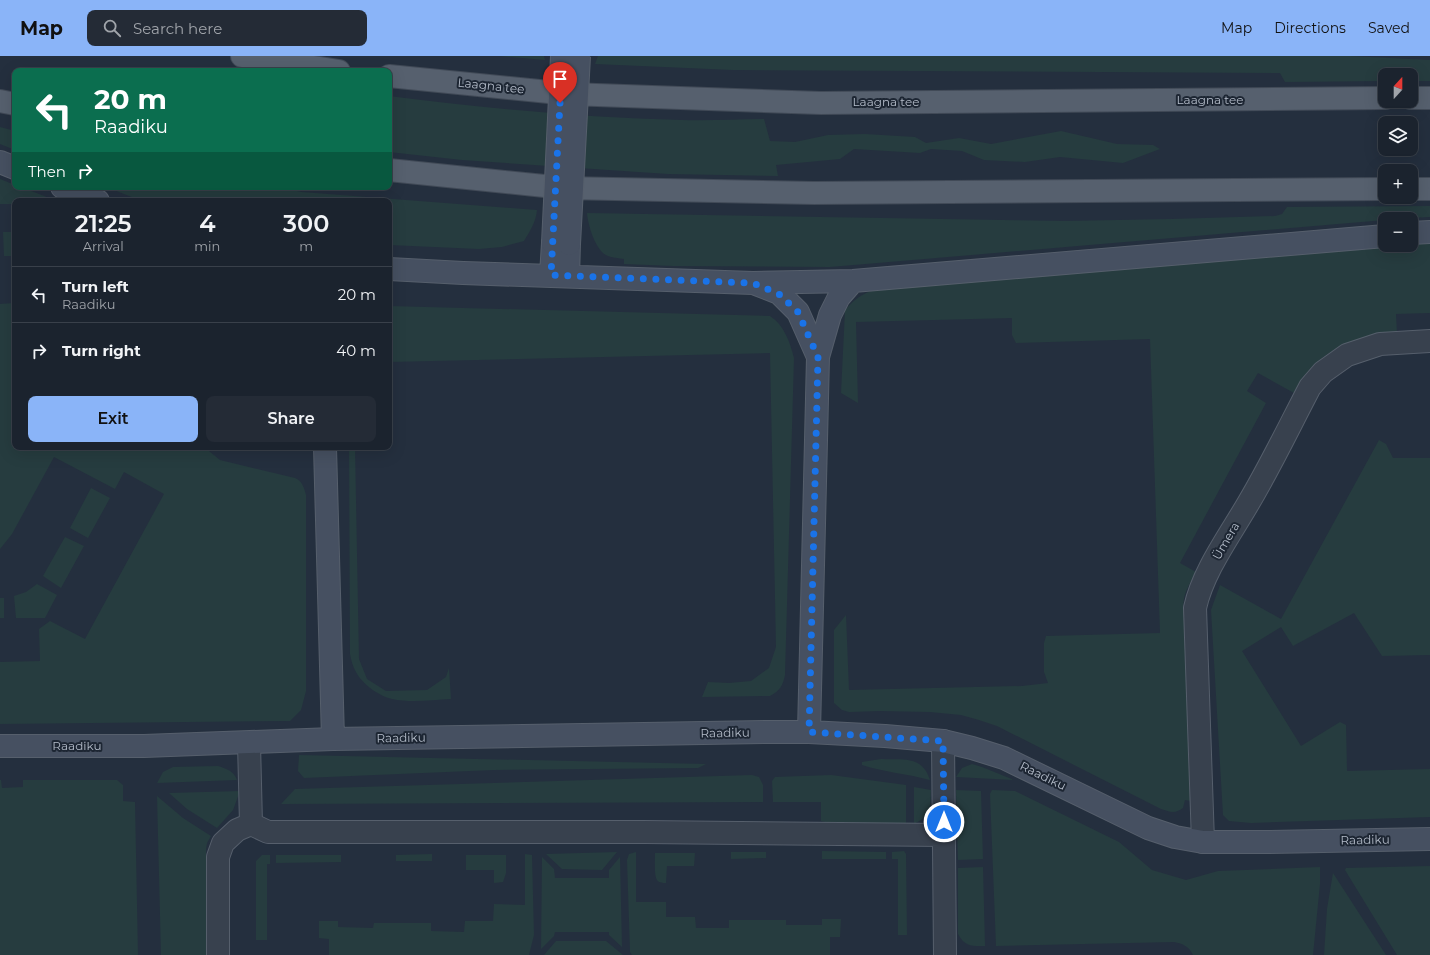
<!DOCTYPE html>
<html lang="en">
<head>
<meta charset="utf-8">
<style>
  body { margin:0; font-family:Montserrat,sans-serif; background:#242b36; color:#f1f3f6; height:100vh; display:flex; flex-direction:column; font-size:15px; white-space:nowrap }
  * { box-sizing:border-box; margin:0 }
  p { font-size:13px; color:#a0a4aa }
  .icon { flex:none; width:22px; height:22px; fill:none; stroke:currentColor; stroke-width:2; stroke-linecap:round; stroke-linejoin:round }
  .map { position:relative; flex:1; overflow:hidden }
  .sheet { position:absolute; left:12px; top:142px; width:380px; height:252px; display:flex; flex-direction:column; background:#1b232e; border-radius:8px; box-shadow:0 4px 16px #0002,0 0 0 1px #39404a }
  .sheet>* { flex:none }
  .guide { position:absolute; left:12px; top:12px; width:380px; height:122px; border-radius:8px; box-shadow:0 4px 16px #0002,0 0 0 1px #39404a; background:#0b6e4f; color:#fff; overflow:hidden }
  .needle { width:26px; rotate:21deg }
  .tools { position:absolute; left:1378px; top:12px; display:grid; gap:8px }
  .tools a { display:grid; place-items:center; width:40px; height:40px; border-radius:8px; background:#1b232e; box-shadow:0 4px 16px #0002,0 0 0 1px #39404a; font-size:20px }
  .pin { position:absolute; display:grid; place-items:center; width:34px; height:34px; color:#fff; margin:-41px -17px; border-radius:50% 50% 50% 0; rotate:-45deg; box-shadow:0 0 4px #0007 }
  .pin .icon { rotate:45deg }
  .me { position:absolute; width:44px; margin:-22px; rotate:0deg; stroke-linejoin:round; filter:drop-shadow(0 0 3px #0008) }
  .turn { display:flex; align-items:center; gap:14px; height:84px; padding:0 16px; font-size:18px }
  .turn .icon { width:52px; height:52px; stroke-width:2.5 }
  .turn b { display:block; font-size:28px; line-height:34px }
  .then { display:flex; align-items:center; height:38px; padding:0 16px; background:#0003; gap:8px; font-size:15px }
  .eta { display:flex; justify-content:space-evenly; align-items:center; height:68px; text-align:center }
  .eta b { font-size:24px; font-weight:600; line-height:28px }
  .cta { display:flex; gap:8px; margin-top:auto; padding:8px 16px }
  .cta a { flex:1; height:46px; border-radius:8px; background:#8ab4f8; color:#111; font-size:16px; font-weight:600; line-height:46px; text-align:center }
  .cta a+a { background:#242b36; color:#f1f3f6 }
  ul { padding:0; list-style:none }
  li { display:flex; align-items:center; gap:12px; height:56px; padding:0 16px; border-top:1px solid #39404a }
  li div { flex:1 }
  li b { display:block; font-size:15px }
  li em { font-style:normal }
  header { display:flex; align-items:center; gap:24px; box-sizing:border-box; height:56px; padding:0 20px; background:#8ab4f8; color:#111 }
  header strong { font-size:19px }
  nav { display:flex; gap:22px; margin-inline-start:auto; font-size:14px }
  .search { width:280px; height:36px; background:#242b36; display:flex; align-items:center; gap:10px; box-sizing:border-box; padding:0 14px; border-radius:8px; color:#a0a4aa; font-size:15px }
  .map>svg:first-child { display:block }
</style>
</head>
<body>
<header>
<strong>Map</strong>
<div class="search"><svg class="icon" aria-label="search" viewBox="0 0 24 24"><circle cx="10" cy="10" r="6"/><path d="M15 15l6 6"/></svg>Search here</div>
<nav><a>Map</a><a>Directions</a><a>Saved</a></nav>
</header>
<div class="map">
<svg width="1430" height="899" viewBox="0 0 1430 899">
  <rect width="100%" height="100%" fill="#242f3e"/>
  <!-- green -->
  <path fill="#263c3f" d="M 500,0 L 544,0 L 545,4 Z
    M 598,0 L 1351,0 L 1430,4 L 1430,25 L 1411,25 L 1411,19 L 1385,19 L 1385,25 L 1285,26 L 1280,17 L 733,14 L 595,8 Z
    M 389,40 C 486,52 584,62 682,64 C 710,65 737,63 764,63 L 770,85 L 795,86 L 828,79 L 865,78 L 915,81 L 926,87 L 959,82 L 991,88 L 1061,75 L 1117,88 L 1153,89 L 1160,93 L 1123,107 L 1060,101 L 1025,106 L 984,104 L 962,95 L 931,93 L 920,97 L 854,93 L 840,103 L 776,109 L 778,120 L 668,118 L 462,104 L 389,96 Z
    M 0,71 L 15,75 L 15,94 L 0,88 Z
    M 0,123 L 15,129 L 15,131 L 21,131 L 57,145 L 15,145 L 15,148 L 0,148 Z
    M 106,131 L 276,131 L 302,136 L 537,154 C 536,166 530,175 524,185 L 502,191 L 479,193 L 389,189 L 389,145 L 142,145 Z
    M 1430,150 L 1430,161 L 1385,163 L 1385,164 L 830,211 L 673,210 L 624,208 L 624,203 C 619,202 611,202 606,199 C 595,193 588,169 587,157 L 1065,165 L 1171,163 L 1275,160 L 1282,158 L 1287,151 Z
    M 3,176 L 15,176 L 15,200 L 4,200 Z
    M 1430,186 L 1430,257 L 1396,258 L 1397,278 C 1363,278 1324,292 1304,321 C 1300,326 1297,332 1294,337 L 1258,317 L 1247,335 L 1266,347 L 1180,507 L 1196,516 C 1185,537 1181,540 1185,564 L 1191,745 L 1185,744 L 1183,752 C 1175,758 1170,756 1161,753 L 997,670 L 979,664 L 961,659 L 930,656 L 879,655 L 849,656 L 842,654 L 834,647 L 834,574 L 846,559 L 849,634 L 1022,630 L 1048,627 L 1044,616 L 1044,587 L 1046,580 L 1160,577 L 1150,283 L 1016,287 L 1012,279 L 1012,262 L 856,266 L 858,347 L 841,337 L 845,254 C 854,244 861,238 874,234 Z
    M 15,247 L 15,391 L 204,391 L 220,404 L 295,422 C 302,425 304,431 306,439 L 306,635 L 301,654 L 290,665 L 0,668 L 0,606 L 40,605 L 39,573 L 50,565 L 85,583 L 164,438 L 124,416 L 115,433 L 54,401 L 12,478 L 0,493 L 0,248 Z
    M 389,250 L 770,260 C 784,269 790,286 794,302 L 785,619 C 783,629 780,635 770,640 L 702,641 L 708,626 L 729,627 L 751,625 L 769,612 L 776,591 L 770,297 L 389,306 Z
    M 1379,384 L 1386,388 L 1393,402 L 1430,402 L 1430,599 L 1382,600 L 1354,557 L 1293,590 L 1281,571 L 1242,595 L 1301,690 L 1340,666 L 1346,669 L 1347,715 L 1430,713 L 1430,761 L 1251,767 L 1229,765 L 1223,759 L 1211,554 L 1220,529 L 1281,563 Z
    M 349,391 L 355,391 L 359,603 L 367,623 L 386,635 L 427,634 L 446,621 L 449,612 L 451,643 C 432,644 411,647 392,643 C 379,640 362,628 356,616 C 353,611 351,604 350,598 Z
    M 91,432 L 110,442 L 88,482 L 70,472 Z
    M 65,481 L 84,490 L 61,532 L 43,520 Z
    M 37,528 L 57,539 L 45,562 L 16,562 L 14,540 L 26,536 Z
    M 0,542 L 4,542 L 4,562 L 0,562 Z
    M 299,699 L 706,708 L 698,712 L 494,714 L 304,722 L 298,715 Z
    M 881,703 C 903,704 922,699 930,724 C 908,718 884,716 862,709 L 862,706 Z
    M 972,708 L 982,711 L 1014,724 L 956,721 L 962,712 Z
    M 218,710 C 227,713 234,715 237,724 L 157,727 L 163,716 L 173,711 Z
    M 752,719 L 759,721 L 763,729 L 763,746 L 281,748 L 295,733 Z
    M 831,719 L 906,729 L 906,769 L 841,770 L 821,765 L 821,746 L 773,746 L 772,725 L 775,721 Z
    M 0,724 L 1,724 L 2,732 L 23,731 L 23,724 L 117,724 L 123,729 L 123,745 L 135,746 L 138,899 L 0,899 Z
    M 914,731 L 931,734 C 930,752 932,759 914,768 Z
    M 956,734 L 981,735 L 983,803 L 958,804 Z
    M 992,734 L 1015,735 L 1119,786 L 1152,814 L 1186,824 L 1218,815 L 1320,811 L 1320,828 L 1313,899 L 1193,899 C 1189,890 1183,888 1174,886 L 996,890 L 990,738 Z
    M 240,735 L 233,754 L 217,772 L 187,753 L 169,737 Z
    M 157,740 L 183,762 L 211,780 L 207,787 L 206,793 L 206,899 L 161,899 Z
    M 822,795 L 886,796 L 886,803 L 822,803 Z
    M 904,795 L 906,798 L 907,879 L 898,879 L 898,803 L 892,803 L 892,796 Z
    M 617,796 L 602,814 L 562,813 L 546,798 Z
    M 636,796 L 636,846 L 666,846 L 666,861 L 695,861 L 696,872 L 729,872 L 729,864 L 786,864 L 786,869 L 822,869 L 822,863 L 841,863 L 840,881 L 830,881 L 830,899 L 632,899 L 630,896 L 627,804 L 629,798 Z
    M 731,796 L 766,796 L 766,802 L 731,803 Z
    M 655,797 L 695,797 L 694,810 L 667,810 L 666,827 C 663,827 659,827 657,824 C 654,820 655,802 655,797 Z
    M 432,798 L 432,805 L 396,805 L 396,799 Z
    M 525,798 L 532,799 L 534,879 L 529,899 L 329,899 L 329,883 L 319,882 L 319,865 L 338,865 L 338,871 L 373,872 L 374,867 L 431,867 L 431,875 L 464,876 L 465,865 L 493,865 L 494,848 L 525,849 Z
    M 262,799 L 270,799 L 270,808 L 267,808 L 267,884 L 256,884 L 256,805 Z
    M 276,799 L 341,799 L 341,806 L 276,807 Z
    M 466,799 L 506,799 L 506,817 L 503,826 L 494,827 L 494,814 L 466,814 Z
    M 542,801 L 554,813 L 555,822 L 609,822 L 609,814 L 620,801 L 622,891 L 609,879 L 609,876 L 555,876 L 554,880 L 541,893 Z
    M 1430,810 L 1430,899 L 1397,899 L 1345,814 L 1346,812 Z
    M 983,811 L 985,890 C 972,890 965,891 958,878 L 958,812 Z
    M 1333,817 L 1386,899 L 1324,899 L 1327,853 Z
    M 556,885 L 606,885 L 623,899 L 544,899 Z"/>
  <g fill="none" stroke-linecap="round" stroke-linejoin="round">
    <defs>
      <path id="street" d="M 943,685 L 945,899
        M 249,687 L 251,768 L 268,776 L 645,776 L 944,779
        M 1203,786 L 1195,552 C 1203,515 1230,479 1249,446 C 1271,409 1290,369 1310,331 L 1323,316 L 1347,299 L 1380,288 L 1430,285
        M 218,899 L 218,801 L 223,787 L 237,774 L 251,768"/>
      <path id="secondary" d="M 0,106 L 15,112
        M 62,131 L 98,145
        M 1411,177 L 1430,176
        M 389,213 L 463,217 L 753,227 L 853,225 L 1385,180
        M 551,219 L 553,187
        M 568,220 L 569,188
        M 756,228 L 779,237 L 798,256 L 818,301
        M 325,391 L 333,683
        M 809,676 L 818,301 L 830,259 L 839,241 L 853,225
        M 0,690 L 144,690 L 333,683 L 767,676 L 809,676 L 885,680 L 943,685 L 972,692 L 1004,702 L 1148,772 L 1175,781 L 1203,786 L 1267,786 L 1430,783"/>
      <path id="primary" d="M 242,0 L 339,15
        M 389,20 L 569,38 L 821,47 L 1385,42
        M 1411,42 L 1430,42
        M 0,45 L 15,48
        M 389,114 L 564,132 L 814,137 L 1385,133
        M 1411,133 L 1430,133"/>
    </defs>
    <!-- street casing -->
    <use href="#street" stroke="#565f6c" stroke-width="24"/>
    <!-- secondary casing -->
    <use href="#secondary" stroke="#565f6c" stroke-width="24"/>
    <!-- primary casing -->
    <use href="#primary" stroke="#414a57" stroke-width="24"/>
    <!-- street -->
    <use href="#street" stroke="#38414e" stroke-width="22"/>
    <!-- secondary -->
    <use href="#secondary" stroke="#465061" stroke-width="22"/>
    <!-- primary -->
    <use href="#primary" stroke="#56606e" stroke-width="22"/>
    <defs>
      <path id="secondary-bridge" d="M 553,187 L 562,0
        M 569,188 L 579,0"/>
    </defs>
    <!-- secondary-bridge casing -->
    <use href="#secondary-bridge" stroke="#565f6c" stroke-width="24" stroke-linecap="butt"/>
    <!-- secondary-bridge -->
    <use href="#secondary-bridge" stroke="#465061" stroke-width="22"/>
  </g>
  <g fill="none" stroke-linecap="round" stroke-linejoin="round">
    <!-- route -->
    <path stroke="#1a73e8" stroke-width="7" stroke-dasharray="0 12.6" d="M 560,47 L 551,219 L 753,227 L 779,238 L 798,256 L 818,301 L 809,676 L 943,685 L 944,766"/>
  </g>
  <g text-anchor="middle" stroke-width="4" stroke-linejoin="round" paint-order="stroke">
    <!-- street labels -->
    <g font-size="12" fill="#b4bcc9" stroke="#1d2633">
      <text transform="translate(491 30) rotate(6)" y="4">Laagna tee</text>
      <text x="1210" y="48">Laagna tee</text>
      <text x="886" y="50">Laagna tee</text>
      <text transform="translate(1226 485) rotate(-60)" y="4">Ümera</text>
      <text transform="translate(725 677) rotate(-1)" y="4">Raadiku</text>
      <text transform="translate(401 682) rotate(-1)" y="4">Raadiku</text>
      <text x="77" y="694">Raadiku</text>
      <text transform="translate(1043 720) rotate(26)" y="4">Raadiku</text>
      <text transform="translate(1365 784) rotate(-1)" y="4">Raadiku</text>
    </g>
  </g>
</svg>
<div class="tools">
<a><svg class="needle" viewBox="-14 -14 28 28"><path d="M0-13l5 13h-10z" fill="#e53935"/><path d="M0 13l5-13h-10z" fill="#a0a4aa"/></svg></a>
<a><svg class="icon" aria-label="layers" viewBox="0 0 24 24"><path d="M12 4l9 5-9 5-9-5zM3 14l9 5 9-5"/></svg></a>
<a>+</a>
<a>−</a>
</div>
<div class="pin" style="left:560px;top:47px;background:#d93025"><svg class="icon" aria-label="arrive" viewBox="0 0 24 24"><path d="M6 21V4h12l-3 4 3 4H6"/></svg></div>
<svg class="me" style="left:944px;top:766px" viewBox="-20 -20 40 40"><circle r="17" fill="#1a73e8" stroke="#fff" stroke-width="3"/><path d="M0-11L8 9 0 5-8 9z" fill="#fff"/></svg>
<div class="guide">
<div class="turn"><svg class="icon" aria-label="left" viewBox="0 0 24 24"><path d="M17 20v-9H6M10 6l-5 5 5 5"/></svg><div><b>20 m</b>Raadiku</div></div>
<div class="then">Then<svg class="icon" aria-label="right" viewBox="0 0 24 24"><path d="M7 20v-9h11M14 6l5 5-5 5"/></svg></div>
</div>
<section class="sheet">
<div class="eta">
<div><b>21:25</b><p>Arrival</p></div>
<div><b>4</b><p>min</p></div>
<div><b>300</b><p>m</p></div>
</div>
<ul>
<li><svg class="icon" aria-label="left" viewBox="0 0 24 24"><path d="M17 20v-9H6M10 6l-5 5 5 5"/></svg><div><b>Turn left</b><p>Raadiku</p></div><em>20 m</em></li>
<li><svg class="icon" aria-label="right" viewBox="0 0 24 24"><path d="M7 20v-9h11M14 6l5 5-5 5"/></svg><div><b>Turn right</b></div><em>40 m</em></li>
</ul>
<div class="cta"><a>Exit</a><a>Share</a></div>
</section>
</div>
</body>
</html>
